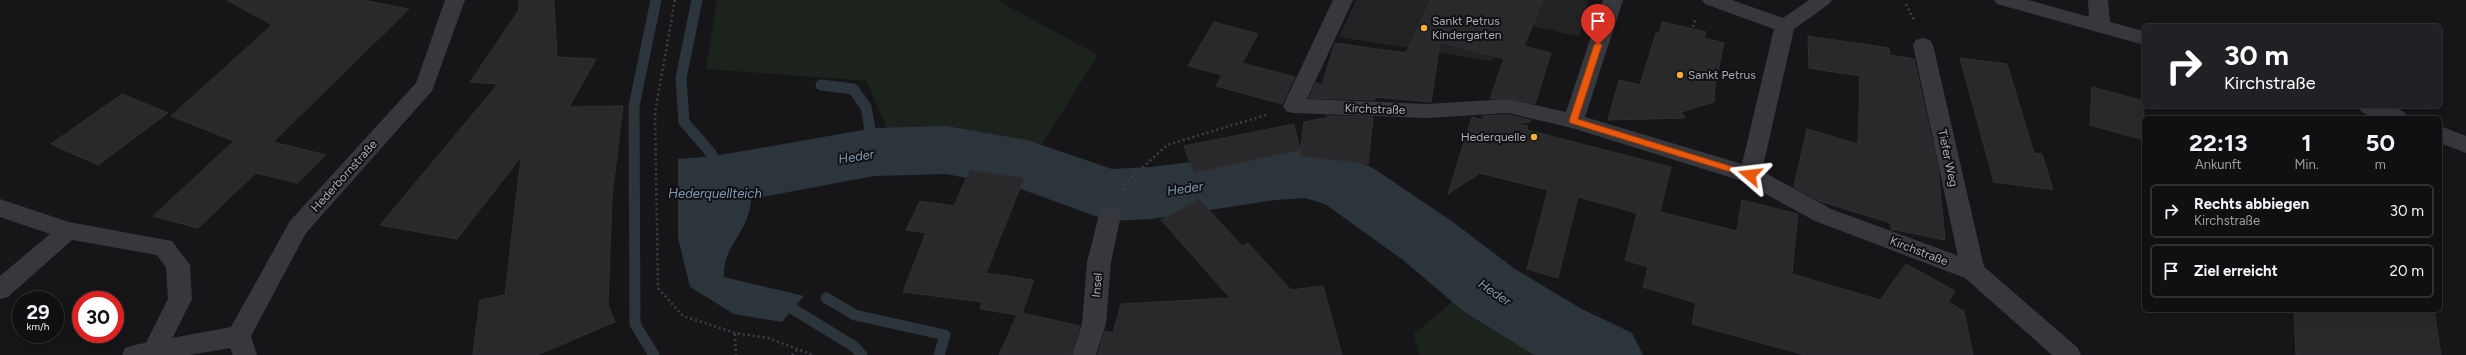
<!DOCTYPE html>
<html lang="de">
<head>
<meta charset="utf-8">
<style>
  body { margin:0; font-family:Figtree,sans-serif; background:#1e1e20; color:#f1f3f6; height:100vh; display:flex; flex-direction:column; font-size:15px; white-space:nowrap }
  * { box-sizing:border-box; margin:0 }
  p { font-size:13px; color:#9c9d9f }
  .icon { flex:none; width:22px; height:22px; fill:none; stroke:currentColor; stroke-width:2; stroke-linecap:round; stroke-linejoin:round }
  .map { position:relative; flex:1; overflow:hidden }
  .side { position:absolute; left:2142px; top:116px; width:300px; height:196px; display:flex; flex-direction:column; background:#101012; border-radius:6px; box-shadow:0 4px 16px #0002,0 0 0 1px #303032 }
  .side>* { flex:none }
  .guide { position:absolute; left:2142px; top:24px; width:300px; height:84px; border-radius:6px; box-shadow:0 4px 16px #0002,0 0 0 1px #303032; background:#202124; color:#fff; overflow:hidden }
  .speed { position:absolute; left:12px; top:291px; display:flex; gap:8px; font-size:20px; font-weight:700; text-align:center }
  .speed>* { display:grid; place-content:center; width:52px; height:52px; border-radius:50%; background:#101012; box-shadow:0 4px 16px #0002,0 0 0 1px #303032; line-height:1 }
  .speed small { font-size:10px; font-weight:400 }
  .speed .limit { border:6px solid #d22; background:#fff; color:#111 }
  .pin { position:absolute; display:grid; place-items:center; width:34px; height:34px; color:#fff; margin:-41px -17px; border-radius:50% 50% 50% 0; rotate:-45deg; box-shadow:0 0 4px #0007 }
  .pin .icon { rotate:45deg }
  .me { position:absolute; width:44px; margin:-22px; rotate:287deg; stroke-linejoin:round; filter:drop-shadow(0 0 3px #0008) }
  .turn { display:flex; align-items:center; gap:14px; height:84px; padding:0 16px; font-size:18px }
  .turn .icon { width:52px; height:52px; stroke-width:2.5 }
  .turn b { display:block; font-size:28px; line-height:34px }
  .eta { display:flex; justify-content:space-evenly; align-items:center; height:68px; text-align:center }
  .eta b { font-size:24px; font-weight:700; line-height:28px }
  ul { padding:0; list-style:none }
  li { display:flex; align-items:center; gap:12px; height:54px; margin:0 8px 6px; padding:0 8px; border:2px solid #303032; border-radius:6px }
  li div { flex:1 }
  li b { display:block; font-size:15px }
  li em { font-style:normal }
  .map>svg:first-child { display:block }
</style>
</head>
<body>
<div class="map">
<svg width="2466" height="355" viewBox="0 0 2466 355">
  <rect width="100%" height="100%" fill="#161618"/>
  <!-- built -->
  <path fill="#222225" d="M 1356,0 L 1588,0 L 1579,37 L 1508,20 L 1492,61 L 1339,37 Z"/>
  <!-- green -->
  <path fill="#1c231d" d="M 717,0 L 997,0 L 1098,55 L 1034,157 L 889,134 L 867,81 L 706,69 Z
    M 1468,289 L 1544,344 L 1567,355 L 1419,355 L 1414,334 Z"/>
  <!-- water -->
  <path fill="#2c353c" d="M 751,153 C 752,176 755,201 745,223 C 735,245 724,250 724,277 L 804,296 L 782,322 L 734,314 L 690,287 L 678,238 L 678,159 Z"/>
  <g fill="none" stroke-linecap="round" stroke-linejoin="round">
    <!-- stream -->
    <path stroke="#2c353c" stroke-width="11" d="M 697,0 L 681,78 L 684,122 L 711,153 L 717,171
      M 821,85 L 853,89 L 866,107 L 874,152
      M 826,298 L 855,315 L 945,335 L 939,355
      M 780,305 L 788,306 L 855,347 L 862,355
      M 654,355 L 635,324 L 634,106 L 656,0"/>
    <!-- river -->
    <path fill="#2c353c" fill-rule="evenodd" d="M 946,126 L 1027,140 L 1112,169 L 1151,167 L 1305,148 L 1351,159 L 1373,168 L 1453,222 L 1515,269 L 1580,308 L 1632,333 L 1643,355 L 1534,355 L 1463,311 L 1403,260 L 1325,204 L 1305,198 L 1276,200 L 1151,219 L 1109,221 L 1018,188 L 946,174 L 874,176 L 720,205 L 696,198 L 686,180 L 696,162 L 720,155 L 874,128 Z"/>
  </g>
  <!-- building -->
  <path fill="#29292c" stroke="#303034" d="M 227,0 L 363,0 L 409,9 L 273,142 L 326,155 L 297,183 L 256,173 L 198,228 L 153,216 L 234,141 L 171,116 L 272,25 Z
    M 519,0 L 554,0 L 557,57 L 596,59 L 569,107 L 623,106 L 612,196 L 608,305 L 615,322 L 537,355 L 473,355 L 480,300 L 505,295 L 521,157 L 457,239 L 380,225 L 498,84 L 470,82 L 519,10 Z
    M 1431,0 L 1543,0 L 1524,46 L 1551,53 L 1535,104 L 1508,98 L 1490,99 L 1504,59 L 1440,42 L 1431,102 L 1375,97 L 1375,100 L 1309,98 L 1316,83 L 1322,85 L 1335,43 L 1406,53 Z
    M 1214,22 L 1258,34 L 1242,63 L 1295,77 L 1282,104 L 1216,86 L 1222,75 L 1188,66 Z
    M 1662,22 L 1706,32 L 1704,38 L 1724,43 L 1715,85 L 1714,102 L 1681,112 L 1685,118 L 1608,120 L 1619,80 L 1640,85 L 1656,33 L 1660,32 Z
    M 1808,36 L 1889,48 L 1890,55 L 1914,59 L 1938,168 L 1945,240 L 1891,229 L 1891,223 L 1819,201 L 1794,187 L 1807,129 L 1858,144 L 1860,76 L 1809,68 Z
    M 1960,58 L 2007,64 L 2034,153 L 2042,154 L 2053,190 L 1994,182 Z
    M 2092,87 L 2144,101 L 2144,140 L 2090,125 Z
    M 122,94 L 168,113 L 98,165 L 51,144 Z
    M 1508,115 L 1530,120 L 1530,122 L 1516,123 L 1528,126 L 1527,130 L 1671,167 L 1660,212 L 1737,231 L 1742,200 L 1798,214 L 1792,274 L 1880,300 L 1906,264 L 1955,291 L 1948,302 L 1964,311 L 1973,355 L 1805,355 L 1692,324 L 1696,303 L 1643,287 L 1648,267 L 1625,260 L 1637,213 L 1578,197 L 1558,278 L 1527,269 L 1548,190 L 1480,173 L 1448,194 L 1472,117 L 1482,120 L 1483,116 Z
    M 1327,116 L 1373,117 L 1368,164 L 1300,156 L 1304,122 L 1331,117 Z
    M 1294,124 L 1300,150 L 1194,173 L 1184,146 Z
    M 970,170 L 1024,178 L 986,273 L 1034,280 L 1022,313 L 1080,326 L 1071,355 L 999,355 L 1017,315 L 980,309 L 982,302 L 903,292 L 926,233 L 906,230 L 920,201 L 954,206 Z
    M 1199,199 L 1242,246 L 1248,243 L 1291,290 L 1323,286 L 1342,355 L 1098,355 L 1105,331 L 1113,333 L 1121,304 L 1230,298 L 1161,220 Z
    M 2294,310 L 2434,310 L 2441,355 L 2296,355 Z"/>
  <g fill="none" stroke-linecap="round" stroke-linejoin="round">
    <!-- path -->
    <path stroke="#3d3f44" stroke-width="2.5" stroke-dasharray="2 3" stroke-linecap="butt" d="M 675,0 L 655,112 L 658,288 L 683,316 L 735,333 L 768,338 L 813,355
      M 1906,4 L 1914,20
      M 1693,27 L 1695,20
      M 1123,190 L 1126,183 L 1167,145 L 1266,115
      M 735,334 L 736,355
      M 792,355 L 798,349"/>
    <!-- lane -->
    <path fill="#37383d" fill-rule="evenodd" d="M 1923,38 L 1930,40 L 1933,45 L 1985,271 L 1981,278 L 1973,280 L 1965,278 L 1961,271 L 1913,45 L 1916,40 Z
      M 0,199 L 69,222 L 172,241 L 190,265 L 192,299 L 164,355 L 144,355 L 142,351 L 168,299 L 166,267 L 157,255 L 72,240 L 8,297 L 0,299 L 0,276 L 50,234 L 0,217 Z"/>
    <!-- street -->
    <path fill="#37383d" fill-rule="evenodd" d="M 445,0 L 465,0 L 432,91 L 306,233 L 251,336 L 257,355 L 233,355 L 230,348 L 190,355 L 122,355 L 125,348 L 134,345 L 231,327 L 290,221 L 416,83 Z
      M 1333,0 L 1353,0 L 1307,99 L 1427,104 L 1508,99 L 1566,112 L 1603,0 L 1623,0 L 1585,117 L 1742,164 L 1774,29 L 1705,4 L 1702,0 L 1732,0 L 1783,18 L 1809,0 L 1832,0 L 1829,4 L 1794,29 L 1762,171 L 1831,209 L 1981,264 L 2078,348 L 2081,355 L 2052,355 L 1965,278 L 1815,221 L 1742,181 L 1572,128 L 1508,113 L 1427,118 L 1293,113 L 1286,111 L 1283,106 Z
      M 1994,0 L 2028,0 L 2089,17 L 2088,0 L 2108,0 L 2110,22 L 2144,31 L 2144,45 L 1997,4 Z
      M 2357,106 C 2373,106 2399,102 2409,118 C 2392,118 2366,122 2357,106 Z
      M 2440,126 L 2466,136 L 2466,153 L 2440,143 Z
      M 1110,206 L 1118,209 L 1121,215 L 1111,262 L 1106,324 L 1096,355 L 1072,355 L 1082,324 L 1087,262 L 1099,215 L 1102,209 Z"/>
  </g>
  <!-- route -->
  <path fill="#ea580c" stroke="#983908" d="M 1598,42 L 1602,45 L 1578,119 L 1753,173 L 1753,177 L 1750,178 L 1570,123 L 1569,121 L 1594,45 Z"/>
  <!-- markers -->
  <g fill="#f2b134" stroke="#111113" stroke-width="1.5">
    <circle cx="1424" cy="28" r="4"/>
    <circle cx="1680" cy="75" r="4"/>
    <circle cx="1534" cy="137" r="4"/>
  </g>
  <g text-anchor="middle" stroke-width="4" stroke-linejoin="round" paint-order="stroke">
    <!-- poi labels -->
    <g font-size="12" fill="#a8adb8" stroke="#111113" text-anchor="start">
      <text x="1432" y="25">Sankt Petrus<tspan x="1432" dy="14">Kindergarten</tspan></text>
      <text x="1688" y="79">Sankt Petrus</text>
      <text x="1526" y="141" text-anchor="end">Hederquelle</text>
    </g>
    <!-- street labels -->
    <g font-size="12" fill="#a8adb8" stroke="#111113">
      <text transform="translate(1375 109) rotate(2)" y="4">Kirchstraße</text>
      <text transform="translate(1948 158) rotate(78)" y="4">Tiefer Weg</text>
      <text transform="translate(344 176) rotate(-48)" y="4">Hederbornstraße</text>
      <text transform="translate(1919 251) rotate(21)" y="4">Kirchstraße</text>
      <text transform="translate(1097 285) rotate(-85)" y="4">Insel</text>
    </g>
    <!-- water labels -->
    <g font-size="13" font-style="italic" fill="#7f9bb3" stroke="#111113">
      <text transform="translate(856 156) rotate(-9)" y="5">Heder</text>
      <text transform="translate(1185 188) rotate(-8)" y="5">Heder</text>
      <text x="715" y="198">Hederquellteich</text>
      <text transform="translate(1495 292) rotate(34)" y="5">Heder</text>
    </g>
  </g>
</svg>
<div class="speed"><div>29<small>km/h</small></div><div class="limit">30</div></div>
<div class="pin" style="left:1598px;top:45px;background:#d93025"><svg class="icon" aria-label="arrive" viewBox="0 0 24 24"><path d="M6 21V4h12l-3 4 3 4H6"/></svg></div>
<svg class="me" style="left:1750px;top:175px" viewBox="-20 -20 40 40"><path d="M0-17L14 15 0 8-14 15z" fill="#ea580c" stroke="#fff" stroke-width="4"/></svg>
<div class="guide">
<div class="turn"><svg class="icon" aria-label="right" viewBox="0 0 24 24"><path d="M7 20v-9h11M14 6l5 5-5 5"/></svg><div><b>30 m</b>Kirchstraße</div></div>
</div>
<section class="side">
<div class="eta">
<div><b>22:13</b><p>Ankunft</p></div>
<div><b>1</b><p>Min.</p></div>
<div><b>50</b><p>m</p></div>
</div>
<ul>
<li><svg class="icon" aria-label="right" viewBox="0 0 24 24"><path d="M7 20v-9h11M14 6l5 5-5 5"/></svg><div><b>Rechts abbiegen</b><p>Kirchstraße</p></div><em>30 m</em></li>
<li><svg class="icon" aria-label="arrive" viewBox="0 0 24 24"><path d="M6 21V4h12l-3 4 3 4H6"/></svg><div><b>Ziel erreicht</b></div><em>20 m</em></li>
</ul>
</section>
</div>
</body>
</html>
